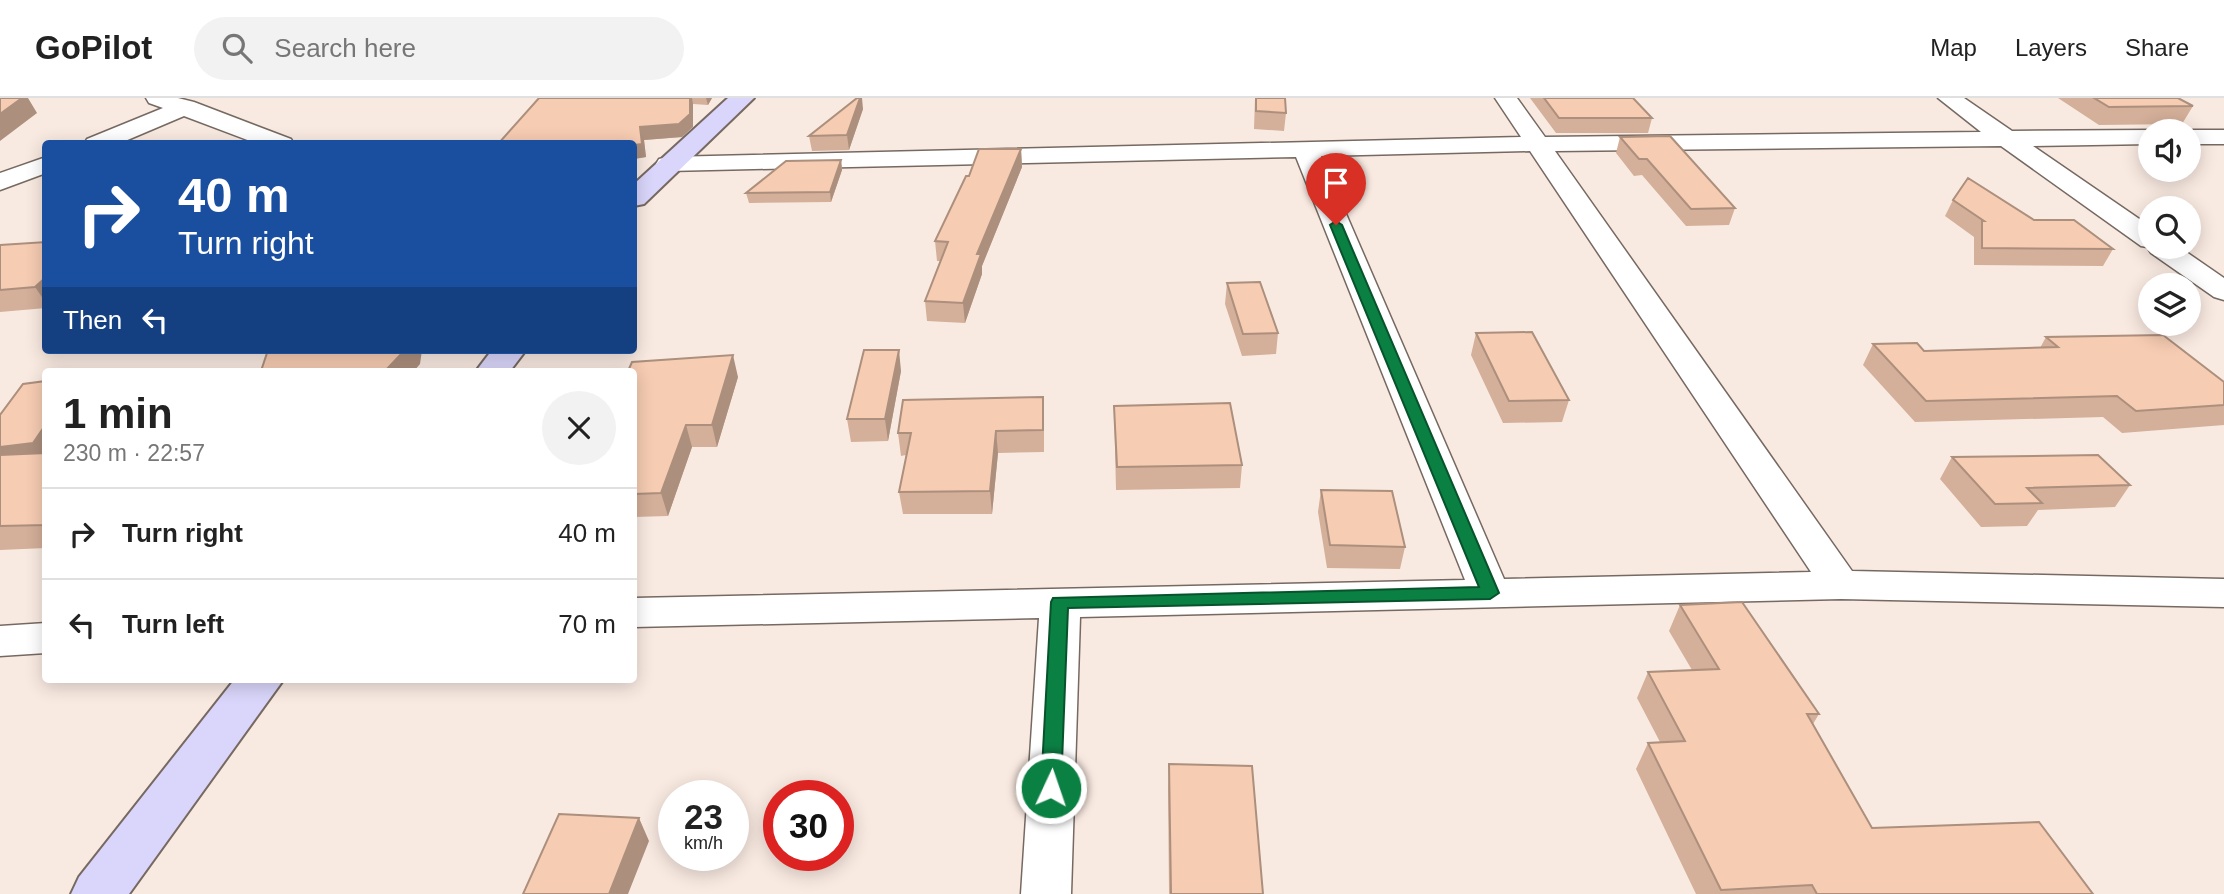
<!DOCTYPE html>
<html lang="en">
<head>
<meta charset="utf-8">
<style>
  body { margin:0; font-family:Arial,sans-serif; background:#f2f2f2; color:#222; height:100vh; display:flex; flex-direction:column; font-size:26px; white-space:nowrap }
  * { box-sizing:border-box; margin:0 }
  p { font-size:23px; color:#767676 }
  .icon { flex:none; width:38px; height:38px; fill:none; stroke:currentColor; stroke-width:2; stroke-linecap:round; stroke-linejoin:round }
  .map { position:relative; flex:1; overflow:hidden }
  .drawer { position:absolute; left:42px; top:270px; width:595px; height:315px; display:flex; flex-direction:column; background:#fff; border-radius:7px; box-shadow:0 4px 18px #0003 }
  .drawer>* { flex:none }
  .top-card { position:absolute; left:42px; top:42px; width:595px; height:214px; border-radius:7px; box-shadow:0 4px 18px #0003; background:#1a4fa0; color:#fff; overflow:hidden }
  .controls { position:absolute; left:2138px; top:21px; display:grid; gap:14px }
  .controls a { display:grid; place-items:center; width:63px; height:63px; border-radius:50%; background:#fff; box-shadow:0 4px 18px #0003; font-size:35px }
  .speed { position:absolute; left:658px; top:682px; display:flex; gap:14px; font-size:35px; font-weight:700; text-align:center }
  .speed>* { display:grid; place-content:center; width:91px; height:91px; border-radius:50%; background:#fff; box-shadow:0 4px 18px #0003; line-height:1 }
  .speed small { font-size:18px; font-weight:400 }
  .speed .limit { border:10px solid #d22; background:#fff; color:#111 }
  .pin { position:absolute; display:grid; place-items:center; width:60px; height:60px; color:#fff; margin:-72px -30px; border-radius:50% 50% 50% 0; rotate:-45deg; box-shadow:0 0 7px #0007 }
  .pin .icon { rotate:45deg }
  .me { position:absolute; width:77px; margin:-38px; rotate:3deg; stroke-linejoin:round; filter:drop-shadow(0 0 5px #0008) }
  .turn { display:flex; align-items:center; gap:24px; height:147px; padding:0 21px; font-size:32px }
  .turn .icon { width:91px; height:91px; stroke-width:2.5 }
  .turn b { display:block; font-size:49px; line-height:60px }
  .then { display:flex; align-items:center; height:66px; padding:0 21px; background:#0003; gap:14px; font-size:26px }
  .round { display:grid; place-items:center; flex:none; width:74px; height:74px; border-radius:37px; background:#f2f2f2 }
  .overview { display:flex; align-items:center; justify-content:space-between; height:119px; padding:0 21px }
  h1 { font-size:42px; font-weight:600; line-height:52px }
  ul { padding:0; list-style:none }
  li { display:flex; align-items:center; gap:21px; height:91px; padding:0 21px; border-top:2px solid #e0e0e0 }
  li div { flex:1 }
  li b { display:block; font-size:26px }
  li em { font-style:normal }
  header { display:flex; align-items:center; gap:42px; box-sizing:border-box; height:98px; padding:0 35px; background:#fff; border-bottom:2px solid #e0e0e0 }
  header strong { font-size:33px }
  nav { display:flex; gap:38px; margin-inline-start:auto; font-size:24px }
  .search { width:490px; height:63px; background:#f2f2f2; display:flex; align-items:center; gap:18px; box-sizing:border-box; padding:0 24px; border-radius:38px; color:#767676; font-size:26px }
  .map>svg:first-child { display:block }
</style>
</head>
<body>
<header>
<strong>GoPilot</strong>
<div class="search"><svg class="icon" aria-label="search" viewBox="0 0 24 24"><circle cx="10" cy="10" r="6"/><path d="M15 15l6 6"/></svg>Search here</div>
<nav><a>Map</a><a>Layers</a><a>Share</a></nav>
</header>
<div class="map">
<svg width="2224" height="796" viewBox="0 0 2224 796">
  <rect width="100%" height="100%" fill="#f9eae1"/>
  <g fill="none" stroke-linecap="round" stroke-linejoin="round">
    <defs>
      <path id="street" d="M 146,0 L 178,0 L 194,4 L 291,41 L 294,46 L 258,46 L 184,18 L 118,46 L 84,46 L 87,41 L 163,10 L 149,5 Z
        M 1495,0 L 1517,0 L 1545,39 L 1981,34 L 1938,0 L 1964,0 L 2012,33 L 2151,32 L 2157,33 L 2151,33 L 2151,46 L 2033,48 L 2151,129 L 2151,149 L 2179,149 L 2224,180 L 2224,202 L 2214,199 L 2151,155 L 2147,149 L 2141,148 L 2001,48 L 1555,53 L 1852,473 L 2224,481 L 2224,509 L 1841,501 L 1080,519 L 1071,796 L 1021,796 L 1039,520 L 634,529 L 634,500 L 1465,482 L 1296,59 L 668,73 L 659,71 L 656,66 L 659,61 L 668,59 L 1521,39 ZM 1530,53 L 1811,474 L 1504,481 L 1321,58 Z
        M 2189,32 L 2224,32 L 2224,46 L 2189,46 L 2189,33 L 2183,33 Z
        M 46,59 L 46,75 L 0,92 L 0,75 Z
        M 46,525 L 46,555 L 0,558 L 0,528 Z"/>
      <path id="secondary" d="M 728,0 L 754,0 L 644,106 L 634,108 L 634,86 Z
        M 492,252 L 526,252 L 510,273 L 476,273 Z
        M 235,581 L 284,581 L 129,796 L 71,796 L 79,779 Z"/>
    </defs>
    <!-- street casing -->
    <use href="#street" stroke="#766961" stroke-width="3"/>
    <!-- secondary casing -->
    <use href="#secondary" stroke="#766961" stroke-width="4"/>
    <!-- street -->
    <use href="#street" fill="#fff" fill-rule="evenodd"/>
    <!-- secondary -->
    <use href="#secondary" fill="#dad6fb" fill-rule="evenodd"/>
  </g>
  <!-- wall -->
  <path fill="#d4af99" d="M 539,0 L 712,0 L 708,7 L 693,6 L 693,29 L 682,39 L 644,42 L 646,59 L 634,61 L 634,46 Z
    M 1255,0 L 1285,0 L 1286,15 L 1284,33 L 1254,31 Z
    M 1530,0 L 1633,0 L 1652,20 L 1648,35 L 1556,35 Z
    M 2058,0 L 2178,0 L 2193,8 L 2182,26 L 2099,27 Z
    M 863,11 L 849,52 L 812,53 L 809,38 Z
    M 1620,39 L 1735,110 L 1729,127 L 1686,128 L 1642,77 L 1634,78 L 1616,55 Z
    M 1021,51 L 1022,69 L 982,168 L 982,176 L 965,225 L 927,223 L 925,203 L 940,163 L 937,163 L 935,143 L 969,78 Z
    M 841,62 L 842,72 L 831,104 L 749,105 L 746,95 Z
    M 1953,102 L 2034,122 L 2113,151 L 2103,168 L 1974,167 L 1974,139 L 1945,118 Z
    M 46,144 L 46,210 L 0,214 L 0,147 Z
    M 1227,185 L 1278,235 L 1276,256 L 1242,258 L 1225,206 Z
    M 1476,235 L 1569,302 L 1562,324 L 1503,325 L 1471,257 Z
    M 2046,239 L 2224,307 L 2224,327 L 2122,335 L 2103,319 L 1915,324 L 1863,267 L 1873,246 L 1924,253 L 2040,250 Z
    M 634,273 L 738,279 L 717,349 L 692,349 L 668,418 L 634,419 Z
    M 901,273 L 888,343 L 851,344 L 847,321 Z
    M 46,283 L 46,450 L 0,452 L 0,317 Z
    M 1114,308 L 1242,367 L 1240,390 L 1116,392 Z
    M 1044,321 L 1044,354 L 998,355 L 992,416 L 903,416 L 899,394 L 906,357 L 901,358 L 898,335 Z
    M 1952,359 L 2130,387 L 2115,409 L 2038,412 L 2027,428 L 1981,429 L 1940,381 Z
    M 1321,392 L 1405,449 L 1400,471 L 1327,470 L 1318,414 Z
    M 1680,507 L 1819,616 L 1813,626 L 1872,730 L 2093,796 L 1696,796 L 1636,671 L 1648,645 L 1660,644 L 1637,600 L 1648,574 L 1692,572 L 1669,533 Z
    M 1169,666 L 1263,796 L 1169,796 L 1168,690 Z"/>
  <!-- shaded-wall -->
  <path fill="#ac8f7d" d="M 22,0 L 28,0 L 37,15 L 0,43 L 0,16 Z
    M 690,0 L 692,0 L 693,6 L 693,29 L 682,39 L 644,42 L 646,59 L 634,61 L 634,47 L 640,29 Z
    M 706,0 L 712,0 L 708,7 Z
    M 860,0 L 862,0 L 863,11 L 849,52 L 847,37 Z
    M 1021,51 L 1022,69 L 982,168 L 982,176 L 965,225 L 963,205 L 977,156 Z
    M 841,62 L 842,72 L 831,104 L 830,94 Z
    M 46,179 L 46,205 L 35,189 Z
    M 405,252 L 422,252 L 420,266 L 414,273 L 385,273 Z
    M 899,252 L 901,273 L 888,343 L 885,321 Z
    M 733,257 L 738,279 L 717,349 L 712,327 Z
    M 46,326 L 46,367 L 0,374 L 0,349 Z
    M 686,327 L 692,349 L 668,418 L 661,395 Z
    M 996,333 L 998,355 L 992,416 L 990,393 Z
    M 639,720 L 649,743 L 628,796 L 609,796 Z"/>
  <!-- building -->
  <path fill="#f6ccb2" stroke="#ac8f7d" stroke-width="2" d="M 0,0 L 22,0 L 0,16 Z
    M 539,0 L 690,0 L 690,16 L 679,26 L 640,29 L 642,46 L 634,47 L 634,46 L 498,46 Z
    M 857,0 L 860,0 L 847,37 L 809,38 Z
    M 1256,0 L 1285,0 L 1286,15 L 1256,13 Z
    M 1544,0 L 1633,0 L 1652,20 L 1559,20 Z
    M 2094,0 L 2178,0 L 2193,8 L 2109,9 Z
    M 1670,38 L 1735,110 L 1691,111 L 1647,61 L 1639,61 L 1620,39 Z
    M 979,51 L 1021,51 L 977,156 L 981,156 L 963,205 L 925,203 L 948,144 L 935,143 L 966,78 L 969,78 Z
    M 841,62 L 830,94 L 746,95 L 786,63 Z
    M 1968,80 L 2034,122 L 2074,122 L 2113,151 L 1982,150 L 1982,123 L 1984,123 L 1953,102 Z
    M 46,144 L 46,179 L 35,189 L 0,192 L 0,147 Z
    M 1260,184 L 1278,235 L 1243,236 L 1227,185 Z
    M 1532,234 L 1569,302 L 1509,303 L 1476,235 Z
    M 2163,237 L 2224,284 L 2224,307 L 2136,313 L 2117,298 L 1926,303 L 1873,246 L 1917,245 L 1924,253 L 2058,249 L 2046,239 Z
    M 268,252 L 405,252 L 385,273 L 261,273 Z
    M 864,252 L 899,252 L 885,321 L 847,321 Z
    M 733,257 L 712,327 L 686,327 L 661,395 L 634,396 L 634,273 L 628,273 L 632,264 Z
    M 46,283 L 46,326 L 33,345 L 0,349 L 0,317 L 23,286 Z
    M 1043,299 L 1043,332 L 996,333 L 990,393 L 899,394 L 911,335 L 898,335 L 903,302 Z
    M 1230,305 L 1242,367 L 1117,369 L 1114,308 Z
    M 46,355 L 46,427 L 0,428 L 0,357 Z
    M 2098,357 L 2130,387 L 2027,390 L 2042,405 L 1995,406 L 1952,359 Z
    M 1321,392 L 1392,393 L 1405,449 L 1330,447 Z
    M 1742,504 L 1819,616 L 1807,616 L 1872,730 L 2039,724 L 2093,796 L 1817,796 L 1812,787 L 1721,792 L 1648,645 L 1685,643 L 1648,574 L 1719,571 L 1680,507 Z
    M 1169,666 L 1252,668 L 1263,796 L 1171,796 Z
    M 559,716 L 639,720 L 609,796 L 523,796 Z"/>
  <!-- route -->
  <path fill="#0b8043" stroke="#07532c" stroke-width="2" d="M 1336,123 L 1342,127 L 1499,495 L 1490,501 L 1068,510 L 1061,690 L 1058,696 L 1051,698 L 1044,696 L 1041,690 L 1051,504 L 1053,500 L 1479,489 L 1330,127 Z"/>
</svg>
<div class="controls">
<a><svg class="icon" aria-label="sound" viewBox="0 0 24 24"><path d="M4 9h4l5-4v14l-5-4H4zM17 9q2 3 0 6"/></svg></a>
<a><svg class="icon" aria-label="search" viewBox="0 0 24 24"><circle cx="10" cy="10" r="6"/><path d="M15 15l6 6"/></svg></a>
<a><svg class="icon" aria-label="layers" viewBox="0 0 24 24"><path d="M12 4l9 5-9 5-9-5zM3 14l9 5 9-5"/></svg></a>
</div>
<div class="speed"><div>23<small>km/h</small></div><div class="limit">30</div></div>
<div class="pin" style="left:1336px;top:127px;background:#d93025"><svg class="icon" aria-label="arrive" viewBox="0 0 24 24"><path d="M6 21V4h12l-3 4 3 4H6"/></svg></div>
<svg class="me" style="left:1051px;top:690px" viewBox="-20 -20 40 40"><circle r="17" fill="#0b8043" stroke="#fff" stroke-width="3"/><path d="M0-11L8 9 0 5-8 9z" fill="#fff"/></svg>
<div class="top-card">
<div class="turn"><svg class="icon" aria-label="right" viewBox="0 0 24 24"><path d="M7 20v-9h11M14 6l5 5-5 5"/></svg><div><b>40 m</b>Turn right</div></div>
<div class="then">Then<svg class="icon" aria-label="left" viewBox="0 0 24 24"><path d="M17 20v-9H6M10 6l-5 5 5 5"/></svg></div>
</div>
<section class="drawer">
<div class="overview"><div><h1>1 min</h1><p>230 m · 22:57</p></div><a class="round"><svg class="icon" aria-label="close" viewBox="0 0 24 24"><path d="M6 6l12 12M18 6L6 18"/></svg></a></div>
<ul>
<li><svg class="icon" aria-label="right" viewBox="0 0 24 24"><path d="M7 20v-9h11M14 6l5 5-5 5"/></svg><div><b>Turn right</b></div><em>40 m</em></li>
<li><svg class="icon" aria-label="left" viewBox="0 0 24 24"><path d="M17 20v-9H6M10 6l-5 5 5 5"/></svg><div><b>Turn left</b></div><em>70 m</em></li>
</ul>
</section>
</div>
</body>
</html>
